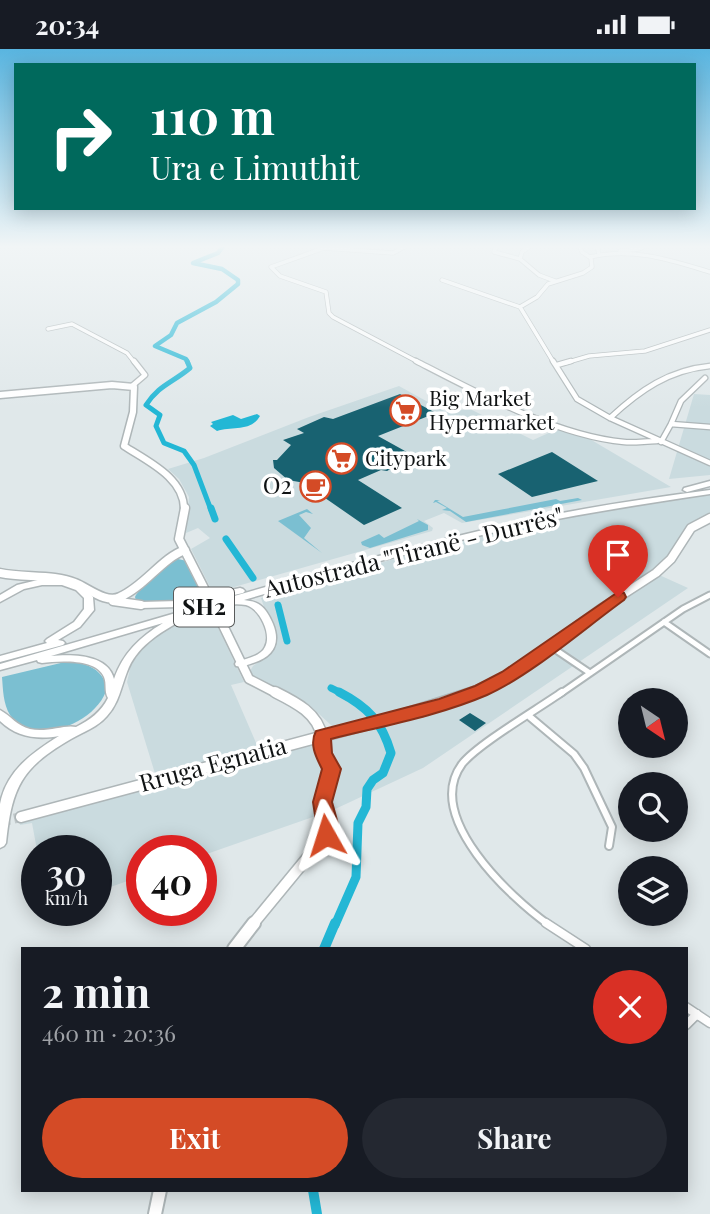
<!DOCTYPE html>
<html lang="en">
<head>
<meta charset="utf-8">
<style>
  body { margin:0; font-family:"Playfair Display",serif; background:#242831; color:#f1f3f6; height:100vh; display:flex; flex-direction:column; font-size:26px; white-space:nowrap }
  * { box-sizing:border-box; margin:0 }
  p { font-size:23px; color:#9ea1a6 }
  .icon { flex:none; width:38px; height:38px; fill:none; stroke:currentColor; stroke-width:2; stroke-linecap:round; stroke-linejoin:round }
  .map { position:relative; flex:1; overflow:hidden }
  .drawer { position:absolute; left:21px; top:898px; width:667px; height:245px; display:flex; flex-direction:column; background:#171b24; border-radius:0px; box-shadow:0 4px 18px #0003 }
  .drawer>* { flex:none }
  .banner { position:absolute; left:14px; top:14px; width:682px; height:147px; border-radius:0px; box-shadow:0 4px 18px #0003; background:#00695c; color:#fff; overflow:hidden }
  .needle { width:46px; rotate:145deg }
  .buttons { position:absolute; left:618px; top:639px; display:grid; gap:14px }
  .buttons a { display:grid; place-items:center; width:70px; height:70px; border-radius:50%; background:#171b24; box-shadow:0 4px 18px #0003; font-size:35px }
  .speed { position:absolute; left:21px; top:786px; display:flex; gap:14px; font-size:35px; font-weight:700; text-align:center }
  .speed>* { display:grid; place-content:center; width:91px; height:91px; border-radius:50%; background:#171b24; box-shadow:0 4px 18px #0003; line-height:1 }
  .speed small { font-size:18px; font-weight:400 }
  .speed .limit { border:10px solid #d22; background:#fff; color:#111 }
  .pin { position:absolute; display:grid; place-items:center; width:60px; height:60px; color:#fff; margin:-72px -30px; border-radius:50% 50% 50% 0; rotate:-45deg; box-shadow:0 0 7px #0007 }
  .pin .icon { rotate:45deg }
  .me { position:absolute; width:77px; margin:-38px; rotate:354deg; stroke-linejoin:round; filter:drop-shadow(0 0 5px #0008) }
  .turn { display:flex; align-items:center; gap:24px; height:147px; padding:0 21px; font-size:32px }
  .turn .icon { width:91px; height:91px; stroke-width:2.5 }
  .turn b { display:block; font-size:49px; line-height:60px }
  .round { display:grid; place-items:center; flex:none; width:74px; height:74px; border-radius:37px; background:#242831 }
  .overview { display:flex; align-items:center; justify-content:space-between; height:119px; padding:0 21px }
  h1 { font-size:42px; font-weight:700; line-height:52px }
  .primary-button { display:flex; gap:14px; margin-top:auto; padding:14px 21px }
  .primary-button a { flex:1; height:80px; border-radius:42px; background:#d44b26; color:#fff; font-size:28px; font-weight:700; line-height:80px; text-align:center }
  .primary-button a+a { background:#242831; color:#f1f3f6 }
  .status { display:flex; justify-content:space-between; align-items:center; height:49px; padding:0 35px; background:#171b24; direction:ltr }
  .status svg { height:19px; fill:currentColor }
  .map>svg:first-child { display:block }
</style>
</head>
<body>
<div class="status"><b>20:34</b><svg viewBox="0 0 49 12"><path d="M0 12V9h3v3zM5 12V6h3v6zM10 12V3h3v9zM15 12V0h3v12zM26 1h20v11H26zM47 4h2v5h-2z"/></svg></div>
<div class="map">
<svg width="710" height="1165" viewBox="0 0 710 1165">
  <rect width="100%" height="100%" fill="#e0e8ea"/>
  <!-- built -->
  <path fill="#cadbdf" d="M 399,337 L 446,363 L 470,360 L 533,391 L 562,378 L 588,389 L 671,438 L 462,474 L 444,464 L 424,472 L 433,479 L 432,482 L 213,544 L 191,500 L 210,489 L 198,479 L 186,484 L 189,448 L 179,430 L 168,420 L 204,409 L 309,368 Z
    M 694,345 L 710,346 L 710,426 L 669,430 Z
    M 710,446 L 710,469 L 700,472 L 657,525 L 688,539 L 423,719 L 333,761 L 201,807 L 201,802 L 142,802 L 142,827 L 96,843 L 96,802 L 37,801 L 32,774 L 20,776 L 21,768 L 157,731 L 127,633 L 131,616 L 142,600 L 153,589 L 169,579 L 184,575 L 186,571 L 211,564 L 244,633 L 231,636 L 260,703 L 322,687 L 332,677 L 307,654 L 254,630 L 250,622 L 253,617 L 267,607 L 276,594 L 261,549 L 452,493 L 527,474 Z"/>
  <!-- green -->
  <path fill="#7bbfd1" d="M 578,449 L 582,451 L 466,473 L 450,462 L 442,461 L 447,459 L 436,453 L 433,454 L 435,451 L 440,451 L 437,452 L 463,468 L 556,450 L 560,452 Z
    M 307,460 L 313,465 L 306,463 L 299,466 L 311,479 L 304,489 L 322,504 L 278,472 Z
    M 417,470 L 428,476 L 428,481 L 370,499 L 362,496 L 361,493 L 379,485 L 384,489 L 419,472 Z
    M 178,510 L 187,512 L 204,547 L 175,553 L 136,552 L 135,548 C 139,539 169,513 178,510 Z
    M 65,613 C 84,613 102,618 107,639 C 98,674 33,700 10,666 C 3,655 3,640 2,628 Z"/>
  <!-- water -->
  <path fill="#23b7d5" d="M 257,365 L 260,367 C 251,383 232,377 217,382 L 210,377 L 213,375 L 211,373 L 233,366 L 241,370 Z"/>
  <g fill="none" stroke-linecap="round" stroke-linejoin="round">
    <!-- canal-far4 -->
    <path stroke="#23b7d5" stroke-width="4.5" d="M 188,314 L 186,310 L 155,297 L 171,286 L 177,274 L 216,253 L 238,235 L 238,231 L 222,220 L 193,214 L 218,204 L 224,196"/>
    <!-- canal-far3 -->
    <path stroke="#23b7d5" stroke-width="5" d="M 187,312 L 190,319 C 172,334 159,336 146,356 L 160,366 L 156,377 L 164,394 L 184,402 L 194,416 L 211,461"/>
    <!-- canal-far2 -->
    <path stroke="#23b7d5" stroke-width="7" d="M 211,459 L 215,470
      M 226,490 L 253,529
      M 278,556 L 287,592
      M 331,639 L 343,645"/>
    <!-- canal-far1 -->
    <path stroke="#23b7d5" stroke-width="9" d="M 335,876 L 356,828 L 358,774 L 366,758 L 367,740 L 373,731 L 383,724 L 391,704 C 382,673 368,658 339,643"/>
    <!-- canal -->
    <path stroke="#23b7d5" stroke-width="10" d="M 324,900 L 335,874
      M 313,1141 L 317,1165"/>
  </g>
  <!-- building -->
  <path fill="#186271" d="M 400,345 L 436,364 L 378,387 L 414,407 L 387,422 L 381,421 L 358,431 L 402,459 L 364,476 L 315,442 L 316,436 L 288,431 L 274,419 L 273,411 L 277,411 L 291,396 L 283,391 L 304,384 L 297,380 L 324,368 L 333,370 Z
    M 552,403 L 598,432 L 532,448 L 498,425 Z
    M 470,664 L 486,674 L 475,682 L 459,671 Z"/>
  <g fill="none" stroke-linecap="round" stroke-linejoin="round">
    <!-- secondary-tunnel -->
    <path stroke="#c1c8ca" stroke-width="10" stroke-dasharray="10 4.5" stroke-linecap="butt" d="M 0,773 L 21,768"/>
    <defs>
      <path id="street-far4" d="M 408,196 L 393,204 L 324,199 L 271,218 L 280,227 L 326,243 L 329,264 L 333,268 L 420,314
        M 497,196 L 494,203 L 520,210 L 539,226 L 555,232
        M 597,196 L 599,206
        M 620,202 L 639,200 L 647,196
        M 590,208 C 632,198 670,211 710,223
        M 520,210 L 522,203 L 529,198
        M 442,231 L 520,258
        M 48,280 L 72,275 L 127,304 L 135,314
        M 554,314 L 520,258 L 537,248 L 548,235 L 583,224 L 592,218 L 591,209 L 582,203 L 579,196
        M 565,314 L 589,307 L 645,302 L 710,281"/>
      <path id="street-far3" d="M 416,312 C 476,343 557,387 624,393 C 635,394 646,392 657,392
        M 553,312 L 577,350 L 610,369 L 710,414
        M 557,316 L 571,312
        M 132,337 L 145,326 L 134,312
        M 610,369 C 640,341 669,321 710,317
        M 671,375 L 681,352 L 705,329
        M 661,393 L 671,375 L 710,378"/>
      <path id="street-far2" d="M 664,573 L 710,605
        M 550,597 L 590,624
        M 560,645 L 683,560 L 710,546"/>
      <path id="street-far1" d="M 530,668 L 574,705 L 584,719 L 612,778 L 609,797
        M 549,876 C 511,849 423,768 462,715 C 478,695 538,660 562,643"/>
      <path id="street" d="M 546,874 L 586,900
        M 686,958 L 710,974
        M 686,976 L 697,965"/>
      <path id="secondary-far3" d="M 0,346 L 112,336 L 134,338 L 133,363 L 124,397 C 147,412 185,429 184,461"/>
      <path id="secondary-far2" d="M 185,459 L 179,490 L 207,545
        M 0,524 C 23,529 55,525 75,534 C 88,539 106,555 120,548 C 145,537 162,509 185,501
        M 113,552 L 141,556
        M 217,564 L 249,630 L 278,645
        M 468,645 L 508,627 L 602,559 L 656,524 L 671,510 L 691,479 L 710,469"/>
      <path id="secondary-far1" d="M 21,768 L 402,666 L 474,643
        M 252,876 L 326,786 L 328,775 L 323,753 L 331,720 C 325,708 324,701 322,688 C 318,664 295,653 275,643"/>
      <path id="secondary" d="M 234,900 L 254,874
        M 155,1165 L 160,1141"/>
      <path id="highway" d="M 710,432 L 710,437 L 687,443 L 683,441 L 684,439 Z
        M 710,441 L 710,445 C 650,454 591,463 532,475 C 435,495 339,523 244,551 C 249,552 255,552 260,556 C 266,560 270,568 273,575 C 281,595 273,608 253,614 C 247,616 243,618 236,617 L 235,615 L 236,613 C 246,610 261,607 265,598 C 272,585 260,560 246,556 C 225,552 202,563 182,569 L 181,572 C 159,584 136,598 127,623 C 121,638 119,654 107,667 C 98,678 83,683 71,690 C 21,719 12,738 6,794 L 4,797 L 0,799 C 0,785 0,769 0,755 C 6,722 33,703 59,687 C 38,691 16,688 0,672 L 0,661 C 11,667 17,677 30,680 C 47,684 65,675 76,678 C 90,671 101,663 108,649 C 104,642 107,635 104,628 C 96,609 58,612 42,614 L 38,613 L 37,611 L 0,621 L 0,615 C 175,565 349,510 527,471 C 588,458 649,449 710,441 ZM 163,574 C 140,588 123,604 114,630 C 108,605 72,605 51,607 Z
        M 42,530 C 63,531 79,532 93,548 L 94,561 L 80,578 L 58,591 L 63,592 L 65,594 L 63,596 L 0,613 L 0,607 L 47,594 L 45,592 L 47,590 L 74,573 L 84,560 L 84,549 L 76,541 L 62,536 L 42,536 L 24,540 L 0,553 L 0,546 L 17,536 Z
        M 240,539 L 243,540 L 245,542 L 243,544 L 179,558 L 141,559 L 136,556 L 141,553 L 179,552 Z"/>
    </defs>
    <!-- street-far4 casing -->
    <use href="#street-far4" stroke="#aeb6b8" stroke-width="5"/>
    <!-- street-far3 casing -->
    <use href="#street-far3" stroke="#aeb6b8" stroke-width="7"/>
    <!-- street-far2 casing -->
    <use href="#street-far2" stroke="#aeb6b8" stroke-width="9"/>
    <!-- street-far1 casing -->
    <use href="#street-far1" stroke="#aeb6b8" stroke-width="10"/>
    <!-- street casing -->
    <use href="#street" stroke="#aeb6b8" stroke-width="11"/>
    <!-- secondary-far3 casing -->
    <use href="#secondary-far3" stroke="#aeb6b8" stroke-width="9"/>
    <!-- secondary-far2 casing -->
    <use href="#secondary-far2" stroke="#aeb6b8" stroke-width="11"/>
    <!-- secondary-far1 casing -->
    <use href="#secondary-far1" stroke="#aeb6b8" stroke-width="13"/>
    <!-- secondary casing -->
    <use href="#secondary" stroke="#aeb6b8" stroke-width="16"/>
    <!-- highway casing -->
    <use href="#highway" stroke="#aeb6b8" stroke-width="3"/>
    <!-- street-far4 -->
    <use href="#street-far4" stroke="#fff" stroke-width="3.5"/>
    <!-- street-far3 -->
    <use href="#street-far3" stroke="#fff" stroke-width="4.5"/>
    <!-- street-far2 -->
    <use href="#street-far2" stroke="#fff" stroke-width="5"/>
    <!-- street-far1 -->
    <use href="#street-far1" stroke="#fff" stroke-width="6"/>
    <!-- street -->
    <use href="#street" stroke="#fff" stroke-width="8"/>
    <!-- secondary-far3 -->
    <use href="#secondary-far3" stroke="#fff" stroke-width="6"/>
    <!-- secondary-far2 -->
    <use href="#secondary-far2" stroke="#fff" stroke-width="8"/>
    <!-- secondary-far1 -->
    <use href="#secondary-far1" stroke="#fff" stroke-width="10"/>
    <!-- secondary -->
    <use href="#secondary" stroke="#fff" stroke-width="12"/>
    <!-- highway -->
    <use href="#highway" fill="#fff" fill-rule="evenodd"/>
  </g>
  <!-- sky -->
  <linearGradient id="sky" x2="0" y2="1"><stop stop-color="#59b5e0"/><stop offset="0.55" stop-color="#f1f5f6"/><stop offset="1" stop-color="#f1f5f6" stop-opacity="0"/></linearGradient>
  <rect width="710" height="359" fill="url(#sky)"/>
  <!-- route -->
  <path fill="#d44b26" stroke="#8a3119" stroke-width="2" d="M 618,543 L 624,544 L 626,548 L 624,551 C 584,580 530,627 487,646 C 438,667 383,677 331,690 L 332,704 L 341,720 L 332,753 L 338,775 L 333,792 L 326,794 L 319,792 L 313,753 L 322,720 C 316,708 309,695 316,682 L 439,650 L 475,637 L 502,623 Z"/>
  <!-- icons -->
  <defs>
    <symbol id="supermarket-ring" viewBox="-11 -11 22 22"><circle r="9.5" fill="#fff" stroke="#d44b26" stroke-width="1.5"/><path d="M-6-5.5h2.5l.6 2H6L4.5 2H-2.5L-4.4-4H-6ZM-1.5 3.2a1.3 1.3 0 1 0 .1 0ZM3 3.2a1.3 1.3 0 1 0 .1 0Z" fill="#d44b26"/></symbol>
    <symbol id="cafe-ring" viewBox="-11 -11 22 22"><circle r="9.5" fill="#fff" stroke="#d44b26" stroke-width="1.5"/><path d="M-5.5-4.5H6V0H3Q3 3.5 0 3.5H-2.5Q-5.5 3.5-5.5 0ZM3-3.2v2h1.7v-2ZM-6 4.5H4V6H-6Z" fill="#d44b26"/></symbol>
  </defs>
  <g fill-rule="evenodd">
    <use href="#supermarket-ring" x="388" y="344" width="35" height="35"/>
    <use href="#supermarket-ring" x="324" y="392" width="35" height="35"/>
    <use href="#cafe-ring" x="298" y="420" width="35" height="35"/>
  </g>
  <g text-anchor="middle" stroke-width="7" stroke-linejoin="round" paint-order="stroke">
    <!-- far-poi labels -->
    <g font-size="21" fill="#101314" stroke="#fff" text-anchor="start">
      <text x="429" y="357">Big Market<tspan x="429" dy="24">Hypermarket</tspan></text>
      <text x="365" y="417">Citypark</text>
    </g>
    <!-- shield labels -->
    <rect fill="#fff" stroke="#585a5a" stroke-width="2" x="174" y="538.5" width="60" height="39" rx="5"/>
    <g font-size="23" font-weight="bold" fill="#101314">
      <text x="204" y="566">SH2</text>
    </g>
    <!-- poi labels -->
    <g font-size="24" fill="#101314" stroke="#fff" text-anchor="end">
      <text x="292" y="445">O2</text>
    </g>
    <!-- street labels -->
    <g font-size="24" fill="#101314" stroke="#fff">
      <text transform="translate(414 504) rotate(-14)" y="8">Autostrada "Tiranë - Durrës"</text>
      <text transform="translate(213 716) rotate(-15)" y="8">Rruga Egnatia</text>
    </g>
  </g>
</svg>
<div class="buttons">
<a><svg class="needle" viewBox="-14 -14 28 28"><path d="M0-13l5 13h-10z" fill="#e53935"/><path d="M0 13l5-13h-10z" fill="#9ea1a6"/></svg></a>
<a><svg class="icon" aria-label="search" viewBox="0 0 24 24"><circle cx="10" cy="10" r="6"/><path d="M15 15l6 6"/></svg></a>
<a><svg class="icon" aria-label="layers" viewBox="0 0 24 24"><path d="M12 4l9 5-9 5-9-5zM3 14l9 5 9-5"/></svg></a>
</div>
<div class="speed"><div>30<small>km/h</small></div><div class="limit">40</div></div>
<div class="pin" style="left:618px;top:548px;background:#d93025"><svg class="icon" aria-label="arrive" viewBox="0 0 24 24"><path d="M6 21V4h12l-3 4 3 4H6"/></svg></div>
<svg class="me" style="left:326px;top:786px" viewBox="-20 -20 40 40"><path d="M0-17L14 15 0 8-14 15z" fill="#d44b26" stroke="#fff" stroke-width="4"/></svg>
<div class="banner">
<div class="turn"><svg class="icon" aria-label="right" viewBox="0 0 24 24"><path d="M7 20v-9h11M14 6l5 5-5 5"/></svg><div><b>110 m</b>Ura e Limuthit</div></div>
</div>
<section class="drawer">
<div class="overview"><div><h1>2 min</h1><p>460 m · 20:36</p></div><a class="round" style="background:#d93025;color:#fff"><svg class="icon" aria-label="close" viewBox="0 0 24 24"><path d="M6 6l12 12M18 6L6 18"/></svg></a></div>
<div class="primary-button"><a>Exit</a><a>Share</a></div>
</section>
</div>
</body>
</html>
